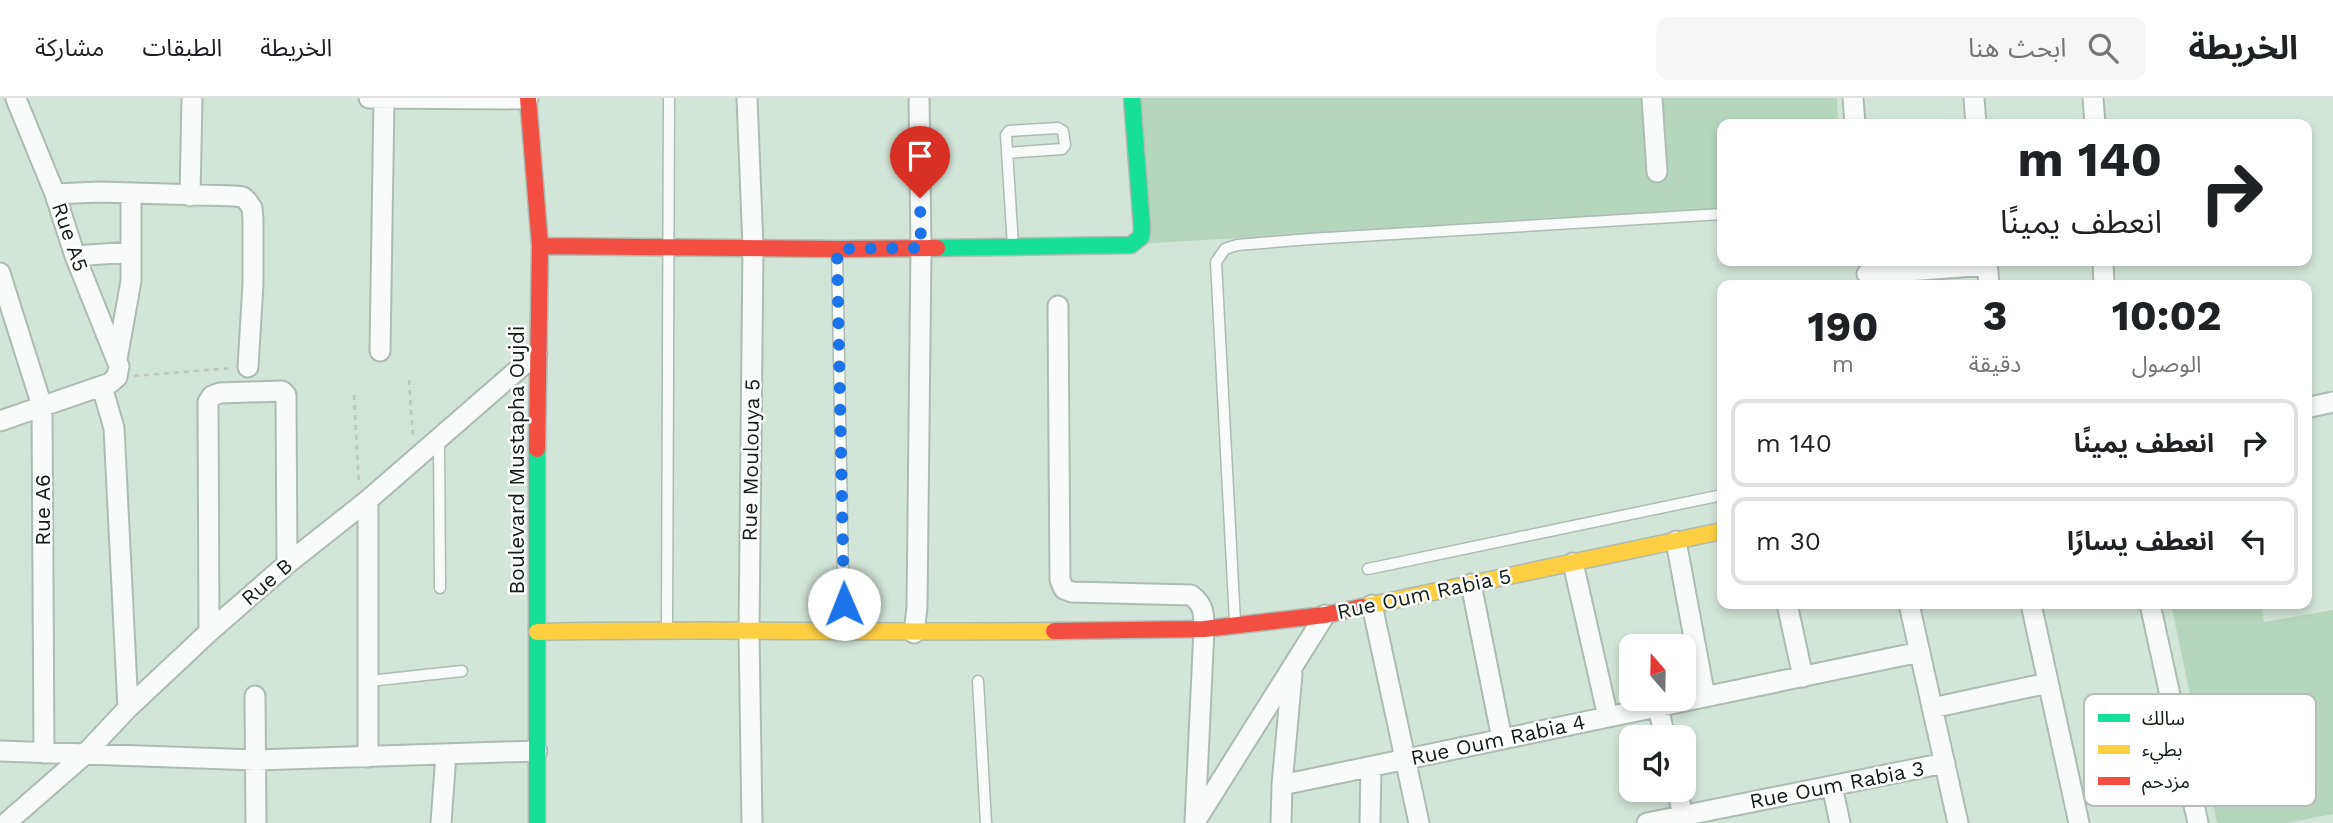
<!DOCTYPE html>
<html lang="ar">
<head>
<meta charset="utf-8">
<style>
  body { margin:0; font-family:"Work Sans","Noto Sans Arabic",sans-serif; background:#f6f6f6; color:#202124; direction:rtl; height:100vh; display:flex; flex-direction:column; font-size:26px; white-space:nowrap }
  * { box-sizing:border-box; margin:0 }
  p { font-size:23px; color:#757577 }
  .icon { flex:none; width:38px; height:38px; fill:none; stroke:currentColor; stroke-width:2; stroke-linecap:round; stroke-linejoin:round }
  .map { position:relative; flex:1; overflow:hidden; direction:ltr }
  .drawer { position:absolute; left:1717px; top:182px; width:595px; height:329px; display:flex; flex-direction:column; background:#fff; border-radius:14px; box-shadow:0 4px 10px #0003; direction:rtl }
  .drawer>* { flex:none }
  .top-card { position:absolute; left:1717px; top:21px; width:595px; height:147px; border-radius:14px; box-shadow:0 4px 10px #0003; direction:rtl; background:#fff; color:#202124; overflow:hidden }
  .needle { width:46px; rotate:340deg }
  .fabs { position:absolute; left:1619px; top:536px; display:grid; gap:14px }
  .fabs a { display:grid; place-items:center; width:77px; height:77px; border-radius:14px; background:#fff; box-shadow:0 4px 10px #0003; font-size:35px }
  .pin { position:absolute; display:grid; place-items:center; width:60px; height:60px; color:#fff; margin:-72px -30px; border-radius:50% 50% 50% 0; rotate:-45deg; box-shadow:0 0 7px #0007 }
  .pin .icon { rotate:45deg }
  .me { position:absolute; width:77px; margin:-38px; rotate:359deg; stroke-linejoin:round; filter:drop-shadow(0 0 5px #0008) }
  .turn { display:flex; align-items:center; gap:24px; height:147px; padding:0 35px; font-size:32px }
  .turn .icon { width:91px; height:91px; stroke-width:2.5 }
  .turn b { display:block; font-size:49px; line-height:60px }
  .eta { display:flex; justify-content:space-evenly; align-items:center; height:119px; text-align:center }
  .eta b { font-size:42px; font-weight:700; line-height:49px }
  ul { padding:0; list-style:none }
  li { display:flex; align-items:center; gap:21px; height:88px; margin:0 14px 10px; padding:0 21px; border:4px solid #e0e0e0; border-radius:14px }
  li div { flex:1 }
  li b { display:block; font-size:26px }
  li em { font-style:normal }
  header { display:flex; align-items:center; gap:42px; box-sizing:border-box; height:98px; padding:0 35px; background:#fff; border-bottom:2px solid #e0e0e0 }
  header strong { font-size:33px }
  nav { display:flex; gap:38px; margin-inline-start:auto; font-size:24px }
  .search { width:490px; height:63px; background:#f6f6f6; display:flex; align-items:center; gap:18px; box-sizing:border-box; padding:0 24px; border-radius:14px; color:#757577; font-size:26px }
  .map>svg:first-child { display:block }
</style>
</head>
<body>
<header>
<strong>الخريطة</strong>
<div class="search"><svg class="icon" aria-label="search" viewBox="0 0 24 24"><circle cx="10" cy="10" r="6"/><path d="M15 15l6 6"/></svg>ابحث هنا</div>
<nav><a>الخريطة</a><a>الطبقات</a><a>مشاركة</a></nav>
</header>
<div class="map">
<svg width="2333" height="725" viewBox="0 0 2333 725">
  <rect width="100%" height="100%" fill="#d3e4d8"/>
  <!-- green -->
  <path fill="#b4d6be" d="M 1129,0 L 1837,0 L 1838,26 L 1722,26 L 1722,111 L 1137,146 Z
    M 2171,506 L 2261,506 L 2264,524 L 2333,512 L 2333,716 L 2286,725 L 2217,725 Z"/>
  <g fill="none" stroke-linecap="round" stroke-linejoin="round">
    <defs>
      <path id="lane" d="M 1007,55 L 1062,51 L 1065,47 L 1063,33 L 1058,30 L 1009,33 L 1006,37 L 1013,148
        M 837,152 L 844,532
        M 439,341 L 440,490
        M 1368,471 L 1722,397
        M 1235,524 L 1216,164 L 1225,151 L 1237,147 L 1310,141 L 1722,116
        M 667,528 L 669,0
        M 369,583 L 462,573
        M 978,583 L 986,725"/>
      <path id="street" d="M 369,0 L 528,1
        M 747,0 L 753,149 L 749,534 L 752,725
        M 1652,0 L 1657,74
        M 1853,0 L 1855,26
        M 1974,0 L 1976,26
        M 2093,0 L 2095,26
        M 55,96 L 99,94 L 235,98 L 243,99 L 248,104 L 252,110 L 253,121 L 253,186 L 248,269
        M 190,98 L 192,0
        M 75,158 L 131,154
        M 1987,163 L 1989,187
        M 2103,163 L 2104,187
        M 0,175 L 42,308 L 44,655
        M 1867,176 L 1988,167
        M 1058,208 L 1060,482 L 1064,491 L 1072,494 L 1191,497 C 1204,507 1204,515 1204,531 L 1195,724
        M 380,253 L 384,1
        M 117,261 L 131,183 L 131,96
        M 102,289 L 114,330 L 128,610
        M 2306,310 L 2333,304
        M 0,323 L 110,285 L 117,279 L 119,268 L 75,158 L 55,96 L 16,1
        M 368,402 L 368,659
        M 1676,443 L 1705,599
        M 1573,465 L 1608,619
        M 1471,486 L 1502,641
        M 1787,506 L 1803,579
        M 1909,506 L 1958,725
        M 2031,506 L 2079,725
        M 2150,506 L 2198,725
        M 1372,507 L 1419,725
        M 209,534 L 208,304 L 212,298 L 220,295 L 282,293 L 286,297 L 287,466
        M 914,535 L 917,509 L 921,150 L 919,0
        M 255,598 L 256,725
        M 1658,609 L 1665,639
        M 1932,610 L 2048,585
        M 0,653 L 256,662 L 537,653
        M 1282,687 L 1920,554
        M 1832,688 L 1840,725
        M 1677,691 L 1683,718
        M 1195,724 L 1325,517
        M 6,725 L 83,658 L 128,610 L 209,534 L 287,466 L 368,402 L 537,255
        M 441,725 L 446,656
        M 1281,725 L 1282,687 L 1292,576
        M 1370,725 L 1371,669
        M 1647,725 L 1945,665"/>
      <path id="fast" d="M 937,150 L 1131,147 L 1141,139 L 1142,130 L 1132,0
        M 537,351 L 537,725"/>
      <path id="slow" d="M 1362,509 L 1722,433
        M 537,534 C 709,530 881,535 1054,533"/>
      <path id="jam" d="M 528,0 L 540,148 L 537,351
        M 540,148 L 837,151 L 937,150
        M 1054,533 L 1204,531 L 1325,517 L 1362,509"/>
    </defs>
    <!-- lane casing -->
    <use href="#lane" stroke="#adbbb2" stroke-width="13"/>
    <!-- street casing -->
    <use href="#street" stroke="#adbbb2" stroke-width="23"/>
    <!-- fast casing -->
    <use href="#fast" stroke="#adbbb2" stroke-width="19"/>
    <!-- slow casing -->
    <use href="#slow" stroke="#adbbb2" stroke-width="19"/>
    <!-- jam casing -->
    <use href="#jam" stroke="#adbbb2" stroke-width="19"/>
    <!-- path -->
    <path stroke="#c0c6c1" stroke-width="2.5" stroke-dasharray="5 5" stroke-linecap="butt" d="M 134,278 L 232,270
      M 409,282 L 413,341
      M 354,297 L 359,387"/>
    <!-- lane -->
    <use href="#lane" stroke="#f8fbf9" stroke-width="10"/>
    <!-- street -->
    <use href="#street" stroke="#f8fbf9" stroke-width="19"/>
    <!-- fast -->
    <use href="#fast" stroke="#16e098" stroke-width="16"/>
    <!-- slow -->
    <use href="#slow" stroke="#ffcf43" stroke-width="16"/>
    <!-- jam -->
    <use href="#jam" stroke="#f24e42" stroke-width="16"/>
  </g>
  <g fill="none" stroke-linecap="round" stroke-linejoin="round">
    <!-- route -->
    <path stroke="#1a73e8" stroke-width="12" stroke-dasharray="0 21.6" d="M 844,506 L 837,151 L 921,150 L 920,100"/>
  </g>
  <g text-anchor="middle" stroke-width="5" stroke-linejoin="round" paint-order="stroke">
    <!-- street labels -->
    <g font-size="21" fill="#111e15" stroke="#fff">
      <text transform="translate(70 139) rotate(71)" y="7">Rue A5</text>
      <text transform="translate(517 362) rotate(-90)" y="7">Boulevard Mustapha Oujdi</text>
      <text transform="translate(751 362) rotate(-89)" y="7">Rue Moulouya 5</text>
      <text transform="translate(43 412) rotate(-90)" y="7">Rue A6</text>
      <text transform="translate(267 484) rotate(-41)" y="7">Rue B</text>
      <text transform="translate(1424 496) rotate(-12)" y="7">Rue Oum Rabia 5</text>
      <text transform="translate(1498 642) rotate(-12)" y="7">Rue Oum Rabia 4</text>
      <text transform="translate(1837 687) rotate(-11)" y="7">Rue Oum Rabia 3</text>
    </g>
  </g>
  <!-- legend -->
  <rect x="2084" y="596" width="232" height="112" rx="10" fill="#fff" stroke="#b8bcb9" stroke-width="2"/>
  <rect x="2098" y="616" width="32" height="8" fill="#16e098"/>
  <rect x="2098" y="647" width="32" height="9" fill="#ffcf43"/>
  <rect x="2098" y="679" width="32" height="8" fill="#f24e42"/>
  <g font-size="19" fill="#111e15">
    <text x="2142" y="627">سالك</text>
    <text x="2142" y="658">بطيء</text>
    <text x="2142" y="690">مزدحم</text>
  </g>
</svg>
<div class="fabs">
<a><svg class="needle" viewBox="-14 -14 28 28"><path d="M0-13l5 13h-10z" fill="#e53935"/><path d="M0 13l5-13h-10z" fill="#757577"/></svg></a>
<a><svg class="icon" aria-label="sound" viewBox="0 0 24 24"><path d="M4 9h4l5-4v14l-5-4H4zM17 9q2 3 0 6"/></svg></a>
</div>
<div class="pin" style="left:920px;top:100px;background:#d93025"><svg class="icon" aria-label="arrive" viewBox="0 0 24 24"><path d="M6 21V4h12l-3 4 3 4H6"/></svg></div>
<svg class="me" style="left:844px;top:506px" viewBox="-20 -20 40 40"><circle r="19" fill="#fff"/><path d="M0-13L10 11 0 6-10 11z" fill="#1a73e8"/></svg>
<div class="top-card">
<div class="turn"><svg class="icon" aria-label="right" viewBox="0 0 24 24"><path d="M7 20v-9h11M14 6l5 5-5 5"/></svg><div><b>140 m</b>انعطف يمينًا</div></div>
</div>
<section class="drawer">
<div class="eta">
<div><b>10:02</b><p>الوصول</p></div>
<div><b>3</b><p>دقيقة</p></div>
<div><b>190</b><p>m</p></div>
</div>
<ul>
<li><svg class="icon" aria-label="right" viewBox="0 0 24 24"><path d="M7 20v-9h11M14 6l5 5-5 5"/></svg><div><b>انعطف يمينًا</b></div><em>140 m</em></li>
<li><svg class="icon" aria-label="left" viewBox="0 0 24 24"><path d="M17 20v-9H6M10 6l-5 5 5 5"/></svg><div><b>انعطف يسارًا</b></div><em>30 m</em></li>
</ul>
</section>
</div>
</body>
</html>
